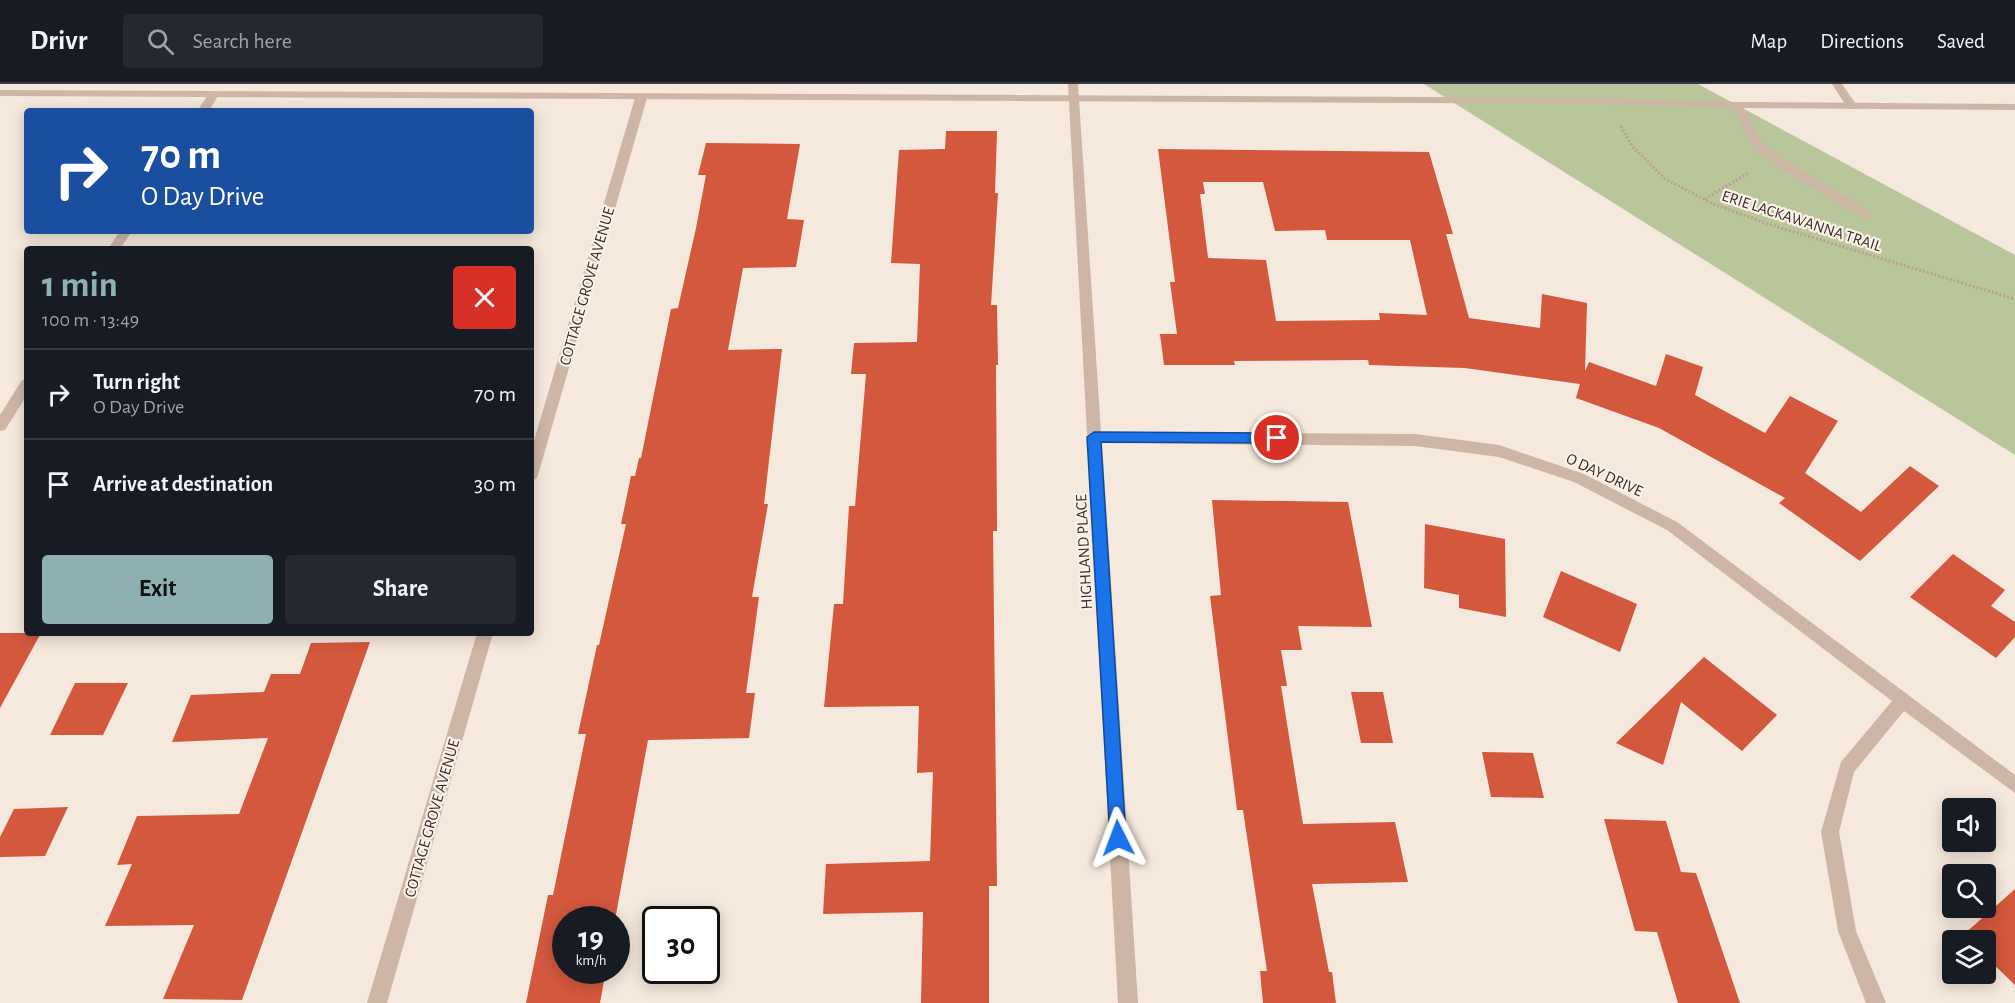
<!DOCTYPE html>
<html lang="en">
<head>
<meta charset="utf-8">
<style>
  body { margin:0; font-family:"Alegreya Sans",sans-serif; background:#242831; color:#f1f3f6; height:100vh; display:flex; flex-direction:column; font-size:22px; white-space:nowrap }
  * { box-sizing:border-box; margin:0 }
  p { font-size:20px; color:#9ea1a6 }
  .icon { flex:none; width:33px; height:33px; fill:none; stroke:currentColor; stroke-width:2; stroke-linecap:round; stroke-linejoin:round }
  .map { position:relative; flex:1; overflow:hidden }
  .panel { position:absolute; left:24px; top:162px; width:510px; height:390px; display:flex; flex-direction:column; background:#171b24; border-radius:6px; box-shadow:0 3px 15px #0003 }
  .panel>* { flex:none }
  .banner { position:absolute; left:24px; top:24px; width:510px; height:126px; border-radius:6px; box-shadow:0 3px 15px #0003; background:#1a4fa0; color:#fff; overflow:hidden }
  .buttons { position:absolute; left:1942px; top:714px; display:grid; gap:12px }
  .buttons a { display:grid; place-items:center; width:54px; height:54px; border-radius:6px; background:#171b24; box-shadow:0 3px 15px #0003; font-size:30px }
  .speed { position:absolute; left:552px; top:822px; display:flex; gap:12px; font-size:30px; font-weight:700; text-align:center }
  .speed>* { display:grid; place-content:center; width:78px; height:78px; border-radius:50%; background:#171b24; box-shadow:0 3px 15px #0003; line-height:1 }
  .speed small { font-size:15px; font-weight:400 }
  .speed .limit { border:3px solid #111; border-radius:9px; background:#fff; color:#111 }
  .pin { position:absolute; display:grid; place-items:center; width:51px; height:51px; color:#fff; margin:-26px; border:3px solid #fff; border-radius:50%; box-shadow:0 2px 6px #0007 }
  .me { position:absolute; width:66px; margin:-33px; rotate:357deg; stroke-linejoin:round; filter:drop-shadow(0 0 4px #0008) }
  .turn { display:flex; align-items:center; gap:21px; height:126px; padding:0 18px; font-size:27px }
  .turn .icon { width:78px; height:78px; stroke-width:2.5 }
  .turn b { display:block; font-size:42px; line-height:51px }
  .round { display:grid; place-items:center; flex:none; width:63px; height:63px; border-radius:6px; background:#242831 }
  .summary { display:flex; align-items:center; justify-content:space-between; height:102px; padding:0 18px }
  h1 { font-size:36px; font-weight:600; line-height:45px; color:#8fb0b2 }
  .button { display:flex; gap:12px; margin-top:auto; padding:12px 18px }
  .button a { flex:1; height:69px; border-radius:6px; background:#8fb0b2; color:#111; font-size:24px; font-weight:600; line-height:69px; text-align:center }
  .button a+a { background:#242831; color:#f1f3f6 }
  ul { padding:0; list-style:none }
  li { display:flex; align-items:center; gap:18px; height:90px; padding:0 18px; border-top:2px solid #363941 }
  li div { flex:1 }
  li b { display:block; font-size:22px }
  li em { font-style:normal }
  header { display:flex; align-items:center; gap:36px; box-sizing:border-box; height:84px; padding:0 30px; background:#171b24; border-bottom:2px solid #363941 }
  header strong { font-size:28px }
  nav { display:flex; gap:33px; margin-inline-start:auto; font-size:21px }
  .search { width:420px; height:54px; background:#242831; display:flex; align-items:center; gap:15px; box-sizing:border-box; padding:0 21px; border-radius:6px; color:#9ea1a6; font-size:22px }
  .map>svg:first-child { display:block }
</style>
</head>
<body>
<header>
<strong>Drivr</strong>
<div class="search"><svg class="icon" aria-label="search" viewBox="0 0 24 24"><circle cx="10" cy="10" r="6"/><path d="M15 15l6 6"/></svg>Search here</div>
<nav><a>Map</a><a>Directions</a><a>Saved</a></nav>
</header>
<div class="map">
<svg width="2015" height="919" viewBox="0 0 2015 919">
  <rect width="100%" height="100%" fill="#f5e8dc"/>
  <!-- green -->
  <path fill="#b9c69a" d="M 1424,0 L 1698,0 L 2015,171 L 2015,371 Z"/>
  <!-- building -->
  <path fill="#d3583c" fill-rule="evenodd" d="M 946,47 L 997,47 L 995,109 L 998,109 L 991,221 L 997,221 L 998,281 L 996,281 L 997,447 L 993,447 L 997,802 L 989,802 L 989,919 L 921,919 L 923,828 L 823,830 L 826,780 L 930,777 L 933,688 L 917,689 L 919,622 L 824,623 L 834,520 L 843,520 L 849,422 L 855,422 L 866,290 L 851,290 L 854,259 L 917,258 L 920,180 L 891,179 L 899,66 L 945,65 Z
    M 706,59 L 800,60 L 787,135 L 804,136 L 796,183 L 743,184 L 728,266 L 782,265 L 764,420 L 768,420 L 752,513 L 759,513 L 746,609 L 755,609 L 749,654 L 648,656 L 615,836 L 566,836 L 566,886 L 606,886 L 600,919 L 526,919 L 548,811 L 553,811 L 586,650 L 578,650 L 597,561 L 599,561 L 626,440 L 621,440 L 631,392 L 635,392 L 639,374 L 641,374 L 671,225 L 678,224 L 696,144 L 706,91 L 698,91 Z
    M 1158,65 L 1429,68 L 1453,150 L 1446,150 L 1469,234 L 1540,244 L 1542,210 L 1587,219 L 1585,287 L 1589,278 L 1656,302 L 1666,270 L 1703,283 L 1695,311 L 1765,349 L 1790,312 L 1838,337 L 1805,389 L 1861,428 L 1910,382 L 1939,402 L 1860,477 L 1779,419 L 1785,414 L 1659,344 L 1576,314 L 1580,300 L 1465,284 L 1369,281 L 1368,276 L 1234,277 L 1235,281 L 1164,281 L 1160,250 L 1177,250 L 1170,198 L 1175,198 ZM 1203,98 L 1263,98 L 1275,147 L 1325,146 L 1327,156 L 1410,156 L 1427,231 L 1379,229 L 1380,236 L 1276,237 L 1266,176 L 1208,174 L 1200,110 L 1205,110 Z
    M 1212,416 L 1348,418 L 1372,543 L 1298,542 L 1302,566 L 1281,566 L 1287,602 L 1281,602 L 1303,740 L 1395,738 L 1408,798 L 1312,800 L 1329,888 L 1332,888 L 1336,919 L 1263,919 L 1260,887 L 1267,887 L 1243,726 L 1237,726 L 1210,512 L 1221,511 Z
    M 1425,440 L 1505,455 L 1506,533 L 1459,524 L 1459,511 L 1424,504 Z
    M 1953,470 L 2005,506 L 1991,522 L 2015,538 L 2015,553 L 1996,574 L 1910,513 Z
    M 1561,487 L 1637,520 L 1620,568 L 1543,533 Z
    M 0,549 L 41,549 L 0,624 Z
    M 370,558 L 242,916 L 163,915 L 194,841 L 105,842 L 132,780 L 117,781 L 137,732 L 239,730 L 268,654 L 172,658 L 191,611 L 264,608 L 271,590 L 300,590 L 311,559 Z
    M 1704,573 L 1777,631 L 1742,667 L 1681,618 L 1663,681 L 1616,659 Z
    M 75,599 L 128,599 L 103,651 L 50,651 Z
    M 1351,608 L 1383,608 L 1393,659 L 1361,659 Z
    M 1482,668 L 1533,669 L 1544,714 L 1491,713 Z
    M 68,723 L 45,772 L 0,773 L 0,753 L 14,725 Z
    M 1604,735 L 1666,737 L 1681,788 L 1696,789 L 1740,919 L 1678,919 L 1657,848 L 1635,847 Z
    M 2015,805 L 2015,901 L 1986,873 L 1986,856 L 1969,856 L 1963,851 Z"/>
  <g fill="none" stroke-linecap="round" stroke-linejoin="round">
    <!-- path -->
    <path stroke="#bba090" stroke-width="3" stroke-dasharray="2 2" stroke-linecap="butt" d="M 1621,42 L 1632,62 L 1664,94 L 1711,119 L 1768,140 L 2015,215
      M 1705,115 L 1750,88"/>
    <!-- service -->
    <path fill="#ceb6a6" fill-rule="evenodd" d="M 1736,18 L 1742,21 L 1763,60 L 1778,72 L 1871,128 L 1871,134 L 1863,134 L 1770,78 L 1755,65 L 1730,21 Z"/>
    <!-- minor -->
    <path fill="#ceb6a6" fill-rule="evenodd" d="M 1068,0 L 1078,0 L 1101,348 L 1415,350 L 1499,361 L 1584,390 L 1677,438 L 2015,691 L 2015,709 L 1904,627 L 1854,688 L 1839,748 L 1856,847 L 1886,919 L 1866,919 L 1838,847 L 1821,748 L 1841,678 L 1892,617 L 1667,446 L 1574,398 L 1499,373 L 1415,362 L 1102,359 L 1138,919 L 1118,919 Z
      M 1832,0 L 1842,0 L 1858,23 L 1856,25 L 1848,25 Z
      M 214,7 L 219,10 L 209,27 L 197,27 L 210,8 Z
      M 641,11 L 647,14 L 538,391 L 536,395 L 531,397 L 531,367 L 635,14 Z
      M 120,147 L 132,147 L 120,165 L 108,165 Z
      M 27,295 L 27,311 L 5,346 L 0,347 L 0,331 L 22,296 Z
      M 477,549 L 493,549 L 387,919 L 367,919 Z"/>
    <!-- tertiary -->
    <path fill="#ceb6a6" fill-rule="evenodd" d="M 0,6 L 1608,14 L 1736,18 L 2015,20 L 2015,26 L 1736,24 L 1608,20 L 0,12 Z"/>
  </g>
  <!-- route -->
  <path fill="#1a73e8" stroke="#114b97" stroke-width="1.5" d="M 1094,348 L 1277,349 L 1283,354 L 1277,359 L 1101,358 L 1126,754 L 1123,759 L 1118,762 L 1112,759 L 1110,754 L 1087,353 Z"/>
  <g text-anchor="middle" stroke-width="4.5" stroke-linejoin="round" paint-order="stroke">
    <!-- street labels -->
    <g font-size="16" fill="#3a2c28" stroke="#fcf2e9">
      <text transform="translate(1802 136) rotate(18)" y="6">ERIE LACKAWANNA TRAIL</text>
      <text transform="translate(586 202) rotate(-74)" y="6">COTTAGE GROVE AVENUE</text>
      <text transform="translate(1605 390) rotate(25)" y="6">O DAY DRIVE</text>
      <text transform="translate(1083 468) rotate(-93)" y="6">HIGHLAND PLACE</text>
      <text transform="translate(431 734) rotate(-74)" y="6">COTTAGE GROVE AVENUE</text>
    </g>
  </g>
</svg>
<div class="buttons">
<a><svg class="icon" aria-label="sound" viewBox="0 0 24 24"><path d="M4 9h4l5-4v14l-5-4H4zM17 9q2 3 0 6"/></svg></a>
<a><svg class="icon" aria-label="search" viewBox="0 0 24 24"><circle cx="10" cy="10" r="6"/><path d="M15 15l6 6"/></svg></a>
<a><svg class="icon" aria-label="layers" viewBox="0 0 24 24"><path d="M12 4l9 5-9 5-9-5zM3 14l9 5 9-5"/></svg></a>
</div>
<div class="speed"><div>19<small>km/h</small></div><div class="limit">30</div></div>
<div class="pin" style="left:1277px;top:354px;background:#d93025"><svg class="icon" aria-label="arrive" viewBox="0 0 24 24"><path d="M6 21V4h12l-3 4 3 4H6"/></svg></div>
<svg class="me" style="left:1118px;top:754px" viewBox="-20 -20 40 40"><path d="M0-17L14 15 0 8-14 15z" fill="#1a73e8" stroke="#fff" stroke-width="4"/></svg>
<div class="banner">
<div class="turn"><svg class="icon" aria-label="right" viewBox="0 0 24 24"><path d="M7 20v-9h11M14 6l5 5-5 5"/></svg><div><b>70 m</b>O Day Drive</div></div>
</div>
<section class="panel">
<div class="summary"><div><h1>1 min</h1><p>100 m · 13:49</p></div><a class="round" style="background:#d93025;color:#fff"><svg class="icon" aria-label="close" viewBox="0 0 24 24"><path d="M6 6l12 12M18 6L6 18"/></svg></a></div>
<ul>
<li><svg class="icon" aria-label="right" viewBox="0 0 24 24"><path d="M7 20v-9h11M14 6l5 5-5 5"/></svg><div><b>Turn right</b><p>O Day Drive</p></div><em>70 m</em></li>
<li><svg class="icon" aria-label="arrive" viewBox="0 0 24 24"><path d="M6 21V4h12l-3 4 3 4H6"/></svg><div><b>Arrive at destination</b></div><em>30 m</em></li>
</ul>
<div class="button"><a>Exit</a><a>Share</a></div>
</section>
</div>
</body>
</html>
